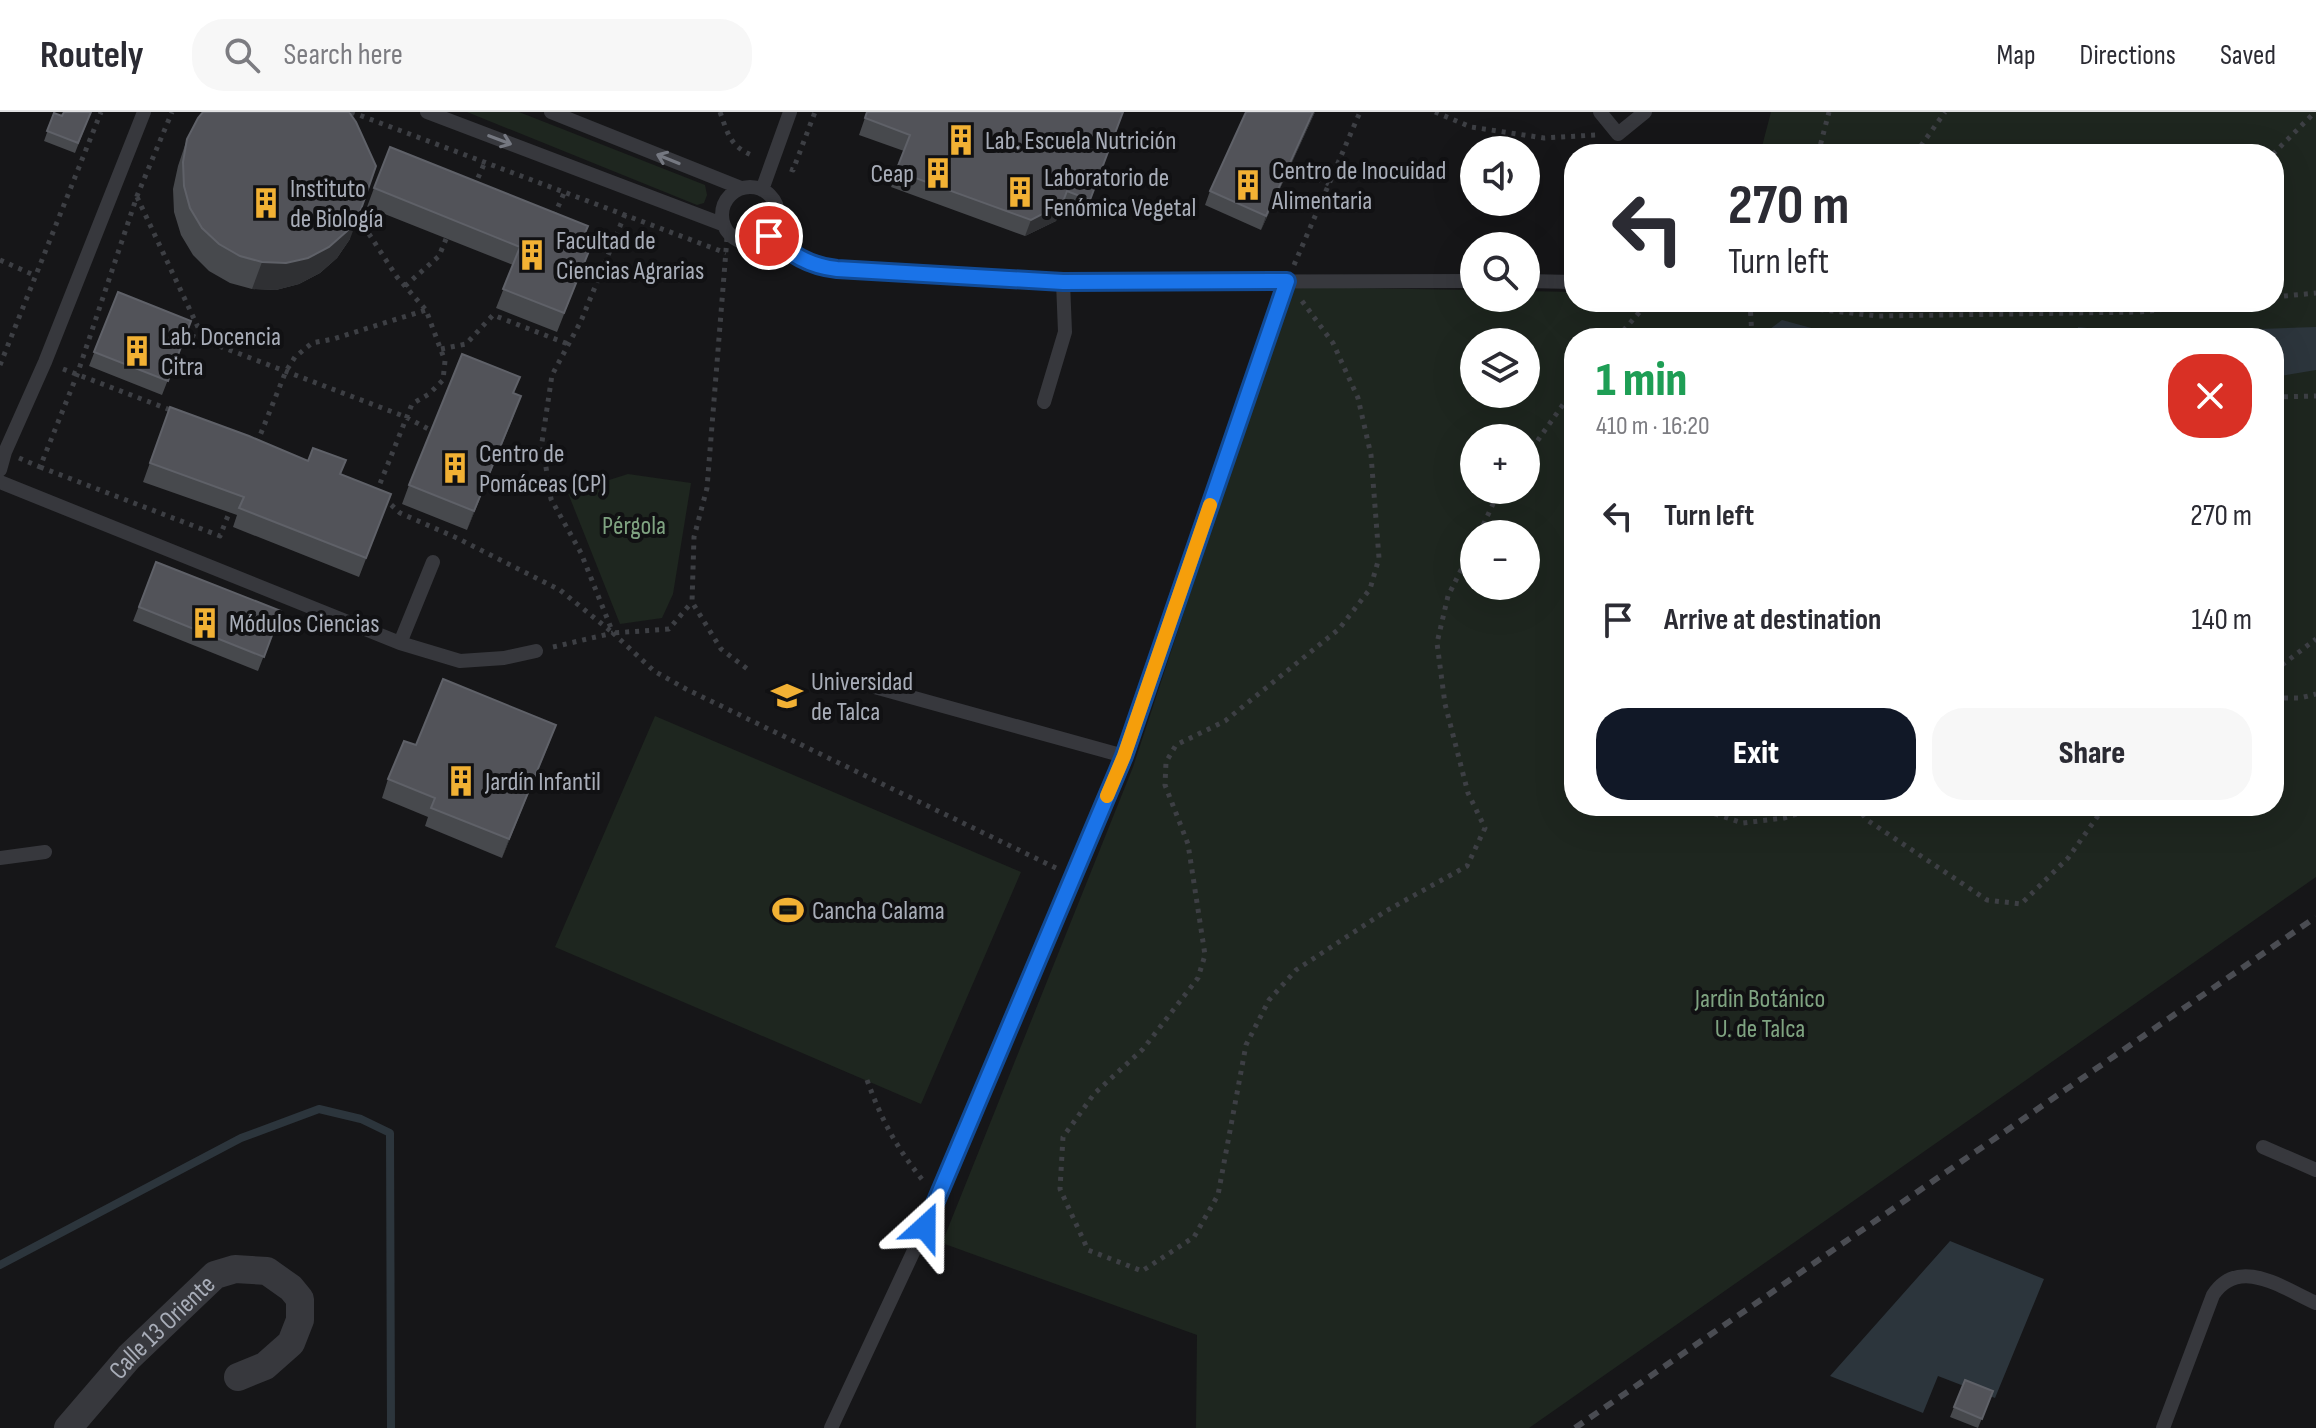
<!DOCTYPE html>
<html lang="en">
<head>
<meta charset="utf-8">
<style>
  body { margin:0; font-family:"Sofia Sans Condensed",sans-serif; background:#f7f7f7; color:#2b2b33; height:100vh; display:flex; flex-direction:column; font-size:30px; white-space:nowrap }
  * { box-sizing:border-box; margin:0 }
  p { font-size:26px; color:#7c7c81 }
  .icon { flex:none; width:44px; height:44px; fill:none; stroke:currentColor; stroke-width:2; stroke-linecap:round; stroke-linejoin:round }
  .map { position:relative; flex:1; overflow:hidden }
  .details { position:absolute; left:1564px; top:216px; width:720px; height:488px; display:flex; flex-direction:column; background:#fff; border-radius:32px; box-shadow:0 8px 32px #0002 }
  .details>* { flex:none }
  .guide { position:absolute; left:1564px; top:32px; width:720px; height:168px; border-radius:32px; box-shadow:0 8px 32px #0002; background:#fff; color:#2b2b33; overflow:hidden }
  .controls { position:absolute; left:1460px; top:24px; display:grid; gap:16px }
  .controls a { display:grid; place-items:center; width:80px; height:80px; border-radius:50%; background:#fff; box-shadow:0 8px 32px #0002; font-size:40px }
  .pin { position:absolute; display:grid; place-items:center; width:68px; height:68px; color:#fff; margin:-34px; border:4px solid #fff; border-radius:50%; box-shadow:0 2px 8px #0007 }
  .me { position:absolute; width:88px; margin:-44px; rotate:24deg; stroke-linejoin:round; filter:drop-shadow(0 0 6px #0008) }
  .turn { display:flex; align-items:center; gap:28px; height:168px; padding:0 32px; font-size:36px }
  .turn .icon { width:104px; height:104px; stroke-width:2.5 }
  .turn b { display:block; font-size:56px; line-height:68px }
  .round { display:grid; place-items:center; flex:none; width:84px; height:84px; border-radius:32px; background:#f7f7f7 }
  .head { display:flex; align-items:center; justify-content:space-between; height:136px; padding:0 32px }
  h1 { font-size:48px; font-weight:800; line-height:60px; color:#1e9e55 }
  .button { display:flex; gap:16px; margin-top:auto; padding:16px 32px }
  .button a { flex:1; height:92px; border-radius:32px; background:#111827; color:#fff; font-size:32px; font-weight:800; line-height:92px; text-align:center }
  .button a+a { background:#f7f7f7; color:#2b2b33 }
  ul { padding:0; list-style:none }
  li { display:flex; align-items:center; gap:24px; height:104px; padding:0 32px }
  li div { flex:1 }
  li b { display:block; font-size:30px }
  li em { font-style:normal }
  header { display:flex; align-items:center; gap:48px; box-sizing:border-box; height:112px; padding:0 40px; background:#fff; border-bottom:2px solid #e1e1e2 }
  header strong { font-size:38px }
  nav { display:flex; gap:44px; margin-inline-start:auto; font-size:28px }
  .search { width:560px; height:72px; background:#f7f7f7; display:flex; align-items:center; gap:20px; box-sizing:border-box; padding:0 28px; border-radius:32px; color:#7c7c81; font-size:30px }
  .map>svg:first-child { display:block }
</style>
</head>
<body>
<header>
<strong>Routely</strong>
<div class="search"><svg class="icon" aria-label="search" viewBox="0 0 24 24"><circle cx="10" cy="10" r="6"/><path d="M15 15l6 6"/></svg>Search here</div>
<nav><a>Map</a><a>Directions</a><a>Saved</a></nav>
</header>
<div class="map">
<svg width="2316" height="1316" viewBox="0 0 2316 1316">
  <rect width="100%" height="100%" fill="#161618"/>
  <!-- green -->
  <path fill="#1e261f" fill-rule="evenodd" d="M 467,0 L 519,0 L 705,73 L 707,83 L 704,91 L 697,93 Z
    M 1771,0 L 2316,0 L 2316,765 L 1529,1316 L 1196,1316 L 1197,1223 L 942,1131 L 1133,655 L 1291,175 L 1474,178 L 1474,186 L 1526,186 L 1526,179 L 1574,180 L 1574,190 L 2274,190 L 2274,42 L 1760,42 ZM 1574,226 L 2274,226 L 2274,694 L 1574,694 ZM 1474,230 L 1526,230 L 1526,282 L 1474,282 ZM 1474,326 L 1526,326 L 1526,378 L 1474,378 ZM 1474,422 L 1526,422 L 1526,474 L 1474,474 Z
    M 628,362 L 691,371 L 673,482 L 662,506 L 620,512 L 568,381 Z
    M 655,604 L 1021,760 L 921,992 L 555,835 Z"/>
  <!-- water -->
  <path fill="#2c353c" d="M 1782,208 L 1826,220 L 1884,224 L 1946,222 L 1948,226 L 1768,226 L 1766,220 Z
    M 2078,215 L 2134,221 L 2258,223 L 2258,226 L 2077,226 Z
    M 2316,215 L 2316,258 L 2274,265 L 2274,226 L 2261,226 L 2261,217 Z
    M 1968,216 L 2039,219 L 2074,223 L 2074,226 L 1968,226 Z
    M 1950,1129 L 2044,1167 L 1995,1286 L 1938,1264 L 1923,1301 L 1830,1264 Z"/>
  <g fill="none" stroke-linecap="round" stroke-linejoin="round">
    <!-- stream -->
    <path stroke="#2c353c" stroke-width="8" d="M 0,1153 L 241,1026 L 319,997 L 361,1007 L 390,1021 L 391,1316"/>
    <!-- path -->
    <path stroke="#3d3f44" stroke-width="5" stroke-dasharray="4 6" stroke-linecap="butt" d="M 351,0 L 726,141
      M 720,0 C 728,22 730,35 754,44
      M 1435,0 L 1471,15 L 1544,26 L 1596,23
      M 1818,42 L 1829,0
      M 1915,42 L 1945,0
      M 2273,42 L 2315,0
      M 1290,54 L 1329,72
      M 790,57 L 793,58 L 815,0
      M 474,75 L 485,50
      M 137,85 L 204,228
      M 625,102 L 581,209 L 552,263 L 542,330 L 551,387 L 581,441 L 613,521 L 654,559 L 686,577 L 1058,757
      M 554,104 L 565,79
      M 358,105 L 397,165 L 426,198 L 445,249 L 443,268 L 429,282 L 412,292 L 377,379 L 372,377
      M 727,126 L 707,376 L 694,425 L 692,490 L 721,537 L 750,559
      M 0,148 L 36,164
      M 1294,153 L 1360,0
      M 405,174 L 439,144 L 446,127
      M 2274,185 L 2316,181
      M 1302,189 L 1333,231 L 1358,286 L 1371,343 L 1379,446 L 1370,477 L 1339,517 L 1225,609 L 1176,633 L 1166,650 L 1165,673 L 1188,732 L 1205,843 L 1198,866 L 1143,937 L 1094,982 L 1063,1025 L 1060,1077 L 1088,1138 L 1142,1159 L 1194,1125 L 1218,1083 L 1246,933 L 1269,888 L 1296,858 L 1386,799 L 1467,754 L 1485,716 L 1468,681 L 1445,592 L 1437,531 L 1448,484 L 1474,432
      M 1750,190 L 1878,204 L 2139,200 L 2147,190
      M 1750,190 L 1752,226
      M 2140,200 L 2231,190
      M 182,220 L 406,305 L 432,319
      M 1617,226 L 1642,197 L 1644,190
      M 441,237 L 466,232 L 493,203 L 568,232
      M 0,253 L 101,0
      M 63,257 L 173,299
      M 2274,285 L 2316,284
      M 257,331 L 286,259 L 295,245 L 312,231 L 333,227 L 426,198
      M 1526,345 L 1574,277
      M 19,346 L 40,355 L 77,263 L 137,84 L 172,0
      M 40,355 L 220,424 L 231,396
      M 384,386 L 400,401 L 457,426 L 560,478 L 613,521 L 669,517 L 692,490
      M 1479,422 L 1493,392 L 1503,378
      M 553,535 L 613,521
      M 2274,559 L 2316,527
      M 2274,586 L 2300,586 L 2316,582
      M 1711,694 L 1712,701 L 1743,711 L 1784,706 L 1823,694
      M 1856,694 L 1867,708 L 1987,788 L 2021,792 L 2068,746 L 2105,694
      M 867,968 C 882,1009 897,1037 925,1071"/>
    <!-- service -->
    <path stroke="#37383d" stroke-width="14" d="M 427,0 L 722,112
      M 551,0 L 741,76
      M 1600,0 L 1618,22 L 1645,0
      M722 103a28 28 0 1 1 56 0a28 28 0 1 1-56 0Z
      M 762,78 L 790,0
      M 769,124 L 792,143 L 818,155 L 916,162 L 1063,170 L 1474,169
      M 1526,169 L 1574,170
      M 1044,290 L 1065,220 L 1063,170
      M 0,358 L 5,340 L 45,250 L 144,0
      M 0,370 L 400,531 L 460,549 L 504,546 L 536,539
      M 400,531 L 433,450
      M 871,574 L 1124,644
      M 0,746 L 45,740
      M 2263,1035 L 2316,1058
      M 831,1316 L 938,1087 L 1124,644 L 1287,169
      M 2163,1316 L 2213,1183 C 2239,1143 2284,1177 2316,1191"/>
    <!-- minor -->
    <path stroke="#37383d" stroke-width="28" id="s1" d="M 68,1316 L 129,1245 L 215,1163 L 235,1157 L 267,1159 L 291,1176 L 300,1187 L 300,1208 L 291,1231 L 265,1254 L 238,1265"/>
    <!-- rail -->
    <path stroke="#4a4c52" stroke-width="6" stroke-dasharray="10 8" stroke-linecap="butt" d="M 1575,1316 L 2316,805"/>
  </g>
  <!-- wall -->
  <path fill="#47494d" d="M 91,0 L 75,41 L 44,29 L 54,1 L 62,4 Z
    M 867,0 L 1123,0 L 1084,104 L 1061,95 L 1056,109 L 1025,124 L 891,75 L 904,39 L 859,23 Z
    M 1315,0 L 1261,118 L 1205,93 L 1210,79 Z
    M 187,27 L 350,127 L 337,146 L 320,161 L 299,172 L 276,178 L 252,177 L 230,171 L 209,159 L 193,143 L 181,123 L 174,100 L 173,77 L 178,54 Z
    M 374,76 L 589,139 L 557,220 L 496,196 L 513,153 L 367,95 Z
    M 118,180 L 191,209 L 162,283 L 89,254 Z
    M 514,281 L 514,303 L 467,418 L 402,392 L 409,373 Z
    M 170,295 L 308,349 L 346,348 L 340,363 L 391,382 L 359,465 L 233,415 L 237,403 L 143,370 Z
    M 156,450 L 281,499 L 258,559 L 133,509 Z
    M 556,613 L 502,746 L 425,714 L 428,705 L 382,686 L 388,667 L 416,633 Z
    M 1965,1268 L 1993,1279 L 1978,1316 L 1950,1305 Z"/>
  <!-- shaded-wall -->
  <path fill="#2f3033" d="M 1313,0 L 1315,0 L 1261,118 L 1266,104 Z
    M 1067,79 L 1056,109 L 1025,124 L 1031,108 Z
    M 360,100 L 350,127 L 337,146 L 320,161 L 299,172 L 276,178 L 252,177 L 262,150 Z
    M 521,284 L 514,303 L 467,418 L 474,399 Z
    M 556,613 L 549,632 L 502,746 L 509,727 Z"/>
  <!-- building -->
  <path fill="#525359" stroke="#5f6168" stroke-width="2" d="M 64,0 L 91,0 L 78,31 L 47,19 L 54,1 L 62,4 Z
    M 203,0 L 349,0 L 356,10 L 376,54 L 360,100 L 347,119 L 329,135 L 308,146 L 286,151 L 262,150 L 240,144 L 219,132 L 202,116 L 190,96 L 184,74 L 183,50 L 187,27 L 198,6 Z
    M 867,0 L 1123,0 L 1090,88 L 1067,79 L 1062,92 L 1031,108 L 896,59 L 910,23 L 865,6 Z
    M 1246,0 L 1313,0 L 1266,104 L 1210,79 Z
    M 390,35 L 588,114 L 579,135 L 589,139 L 564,201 L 503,177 L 520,135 L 374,76 Z
    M 118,180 L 191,209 L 168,269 L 94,240 Z
    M 462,242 L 520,265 L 513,281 L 521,284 L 474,399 L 409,373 Z
    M 170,295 L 249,324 L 308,349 L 313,336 L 346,348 L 340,362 L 391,382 L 366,446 L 239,396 L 244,385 L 150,351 Z
    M 156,450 L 281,499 L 264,545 L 139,495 Z
    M 443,567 L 556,613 L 509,727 L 431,696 L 435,686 L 388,667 L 404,629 L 416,633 Z
    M 1965,1268 L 1993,1279 L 1982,1307 L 1954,1295 Z"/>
  <!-- one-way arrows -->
  <defs><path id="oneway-shaft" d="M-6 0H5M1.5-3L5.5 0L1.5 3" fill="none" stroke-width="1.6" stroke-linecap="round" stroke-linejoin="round" transform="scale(2)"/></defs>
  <g stroke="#757881">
    <use href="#oneway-shaft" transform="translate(500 28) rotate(21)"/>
    <use href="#oneway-shaft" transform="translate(668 47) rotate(-158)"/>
  </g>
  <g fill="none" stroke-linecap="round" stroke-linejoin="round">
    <defs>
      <path id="route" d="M 769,124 C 792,142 808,154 837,157 L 1063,170 L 1287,169 L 1124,644 L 925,1115"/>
    </defs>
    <!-- route casing -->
    <use href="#route" stroke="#114b97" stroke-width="20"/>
    <!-- route -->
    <use href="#route" stroke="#1a73e8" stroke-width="14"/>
    <!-- slow -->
    <path stroke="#f59e0b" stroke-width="14" d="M 1107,684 L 1124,644 L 1210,393"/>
  </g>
  <!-- icons -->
  <defs>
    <symbol id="building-bare" viewBox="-9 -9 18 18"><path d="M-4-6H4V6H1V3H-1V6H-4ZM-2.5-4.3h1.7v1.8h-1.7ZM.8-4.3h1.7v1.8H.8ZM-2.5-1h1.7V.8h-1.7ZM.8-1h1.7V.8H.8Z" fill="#f2b134" stroke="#111113" stroke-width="2.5" paint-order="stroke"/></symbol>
    <symbol id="university-bare" viewBox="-9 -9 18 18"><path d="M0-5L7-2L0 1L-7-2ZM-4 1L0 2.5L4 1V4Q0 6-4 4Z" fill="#f2b134" stroke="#111113" stroke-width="2.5" paint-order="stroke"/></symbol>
    <symbol id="stadium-bare" viewBox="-9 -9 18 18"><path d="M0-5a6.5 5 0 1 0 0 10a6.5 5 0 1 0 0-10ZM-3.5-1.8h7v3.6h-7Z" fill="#f2b134" stroke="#111113" stroke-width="2.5" paint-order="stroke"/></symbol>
  </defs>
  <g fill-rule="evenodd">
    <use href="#building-bare" x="939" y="6" width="44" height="44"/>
    <use href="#building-bare" x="916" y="39" width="44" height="44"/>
    <use href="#building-bare" x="1226" y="51" width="44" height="44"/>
    <use href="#building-bare" x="998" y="58" width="44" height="44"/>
    <use href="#building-bare" x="244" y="69" width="44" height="44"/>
    <use href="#building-bare" x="510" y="121" width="44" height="44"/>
    <use href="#building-bare" x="115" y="217" width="44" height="44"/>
    <use href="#building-bare" x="433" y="334" width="44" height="44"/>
    <use href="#building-bare" x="183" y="489" width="44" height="44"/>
    <use href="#university-bare" x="765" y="562" width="44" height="44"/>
    <use href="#building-bare" x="439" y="647" width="44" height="44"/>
    <use href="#stadium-bare" x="766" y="776" width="44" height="44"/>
  </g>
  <g text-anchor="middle" stroke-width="8" stroke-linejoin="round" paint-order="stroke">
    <!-- poi labels -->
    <g font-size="26" fill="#a8adb8" stroke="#111113" text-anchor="start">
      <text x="985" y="37">Lab. Escuela Nutrición</text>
      <text x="1272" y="67">Centro de Inocuidad<tspan x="1272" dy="30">Alimentaria</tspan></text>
      <text x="914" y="70" text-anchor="end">Ceap</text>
      <text x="1044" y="74">Laboratorio de<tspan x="1044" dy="30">Fenómica Vegetal</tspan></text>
      <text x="290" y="85">Instituto<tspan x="290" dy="30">de Biología</tspan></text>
      <text x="556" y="137">Facultad de<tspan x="556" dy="30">Ciencias Agrarias</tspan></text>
      <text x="161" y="233">Lab. Docencia<tspan x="161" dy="30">Citra</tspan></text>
      <text x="479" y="350">Centro de<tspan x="479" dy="30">Pomáceas (CP)</tspan></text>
      <text x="229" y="520">Módulos Ciencias</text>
      <text x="811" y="578">Universidad<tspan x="811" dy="30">de Talca</tspan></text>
      <text x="485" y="678">Jardín Infantil</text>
      <text x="812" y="807">Cancha Calama</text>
    </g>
    <!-- park labels -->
    <g font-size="26" fill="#7fa381" stroke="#111113">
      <text x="634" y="422">Pérgola</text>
      <text x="1760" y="895">Jardin Botánico<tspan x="1760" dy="30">U. de Talca</tspan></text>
    </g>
    <!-- street labels -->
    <g font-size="26" fill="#a8adb8" stroke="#111113">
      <text dy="9" stroke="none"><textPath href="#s1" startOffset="138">Calle 13 Oriente</textPath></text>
    </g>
  </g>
</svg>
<div class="controls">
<a><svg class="icon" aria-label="sound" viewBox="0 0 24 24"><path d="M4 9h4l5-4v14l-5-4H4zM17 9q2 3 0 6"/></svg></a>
<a><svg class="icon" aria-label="search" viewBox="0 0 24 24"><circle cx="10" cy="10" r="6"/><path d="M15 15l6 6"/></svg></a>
<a><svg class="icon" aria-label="layers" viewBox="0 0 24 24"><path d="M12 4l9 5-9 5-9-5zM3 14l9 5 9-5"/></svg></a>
<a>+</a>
<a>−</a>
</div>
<div class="pin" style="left:769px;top:124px;background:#d93025"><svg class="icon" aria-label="arrive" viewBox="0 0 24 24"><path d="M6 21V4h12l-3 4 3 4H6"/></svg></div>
<svg class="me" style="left:925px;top:1115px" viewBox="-20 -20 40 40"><path d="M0-17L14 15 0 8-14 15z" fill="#1a73e8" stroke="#fff" stroke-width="4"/></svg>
<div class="guide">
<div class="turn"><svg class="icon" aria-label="left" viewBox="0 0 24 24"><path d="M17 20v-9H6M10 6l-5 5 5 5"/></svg><div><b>270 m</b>Turn left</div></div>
</div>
<section class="details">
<div class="head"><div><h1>1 min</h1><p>410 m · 16:20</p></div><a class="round" style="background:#d93025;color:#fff"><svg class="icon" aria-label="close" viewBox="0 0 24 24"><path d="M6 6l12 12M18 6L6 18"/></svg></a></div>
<ul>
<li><svg class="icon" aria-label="left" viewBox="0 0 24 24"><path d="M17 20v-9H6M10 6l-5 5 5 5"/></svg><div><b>Turn left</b></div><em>270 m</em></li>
<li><svg class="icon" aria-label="arrive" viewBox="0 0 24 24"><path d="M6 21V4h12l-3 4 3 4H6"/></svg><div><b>Arrive at destination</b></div><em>140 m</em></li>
</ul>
<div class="button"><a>Exit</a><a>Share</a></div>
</section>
</div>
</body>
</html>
